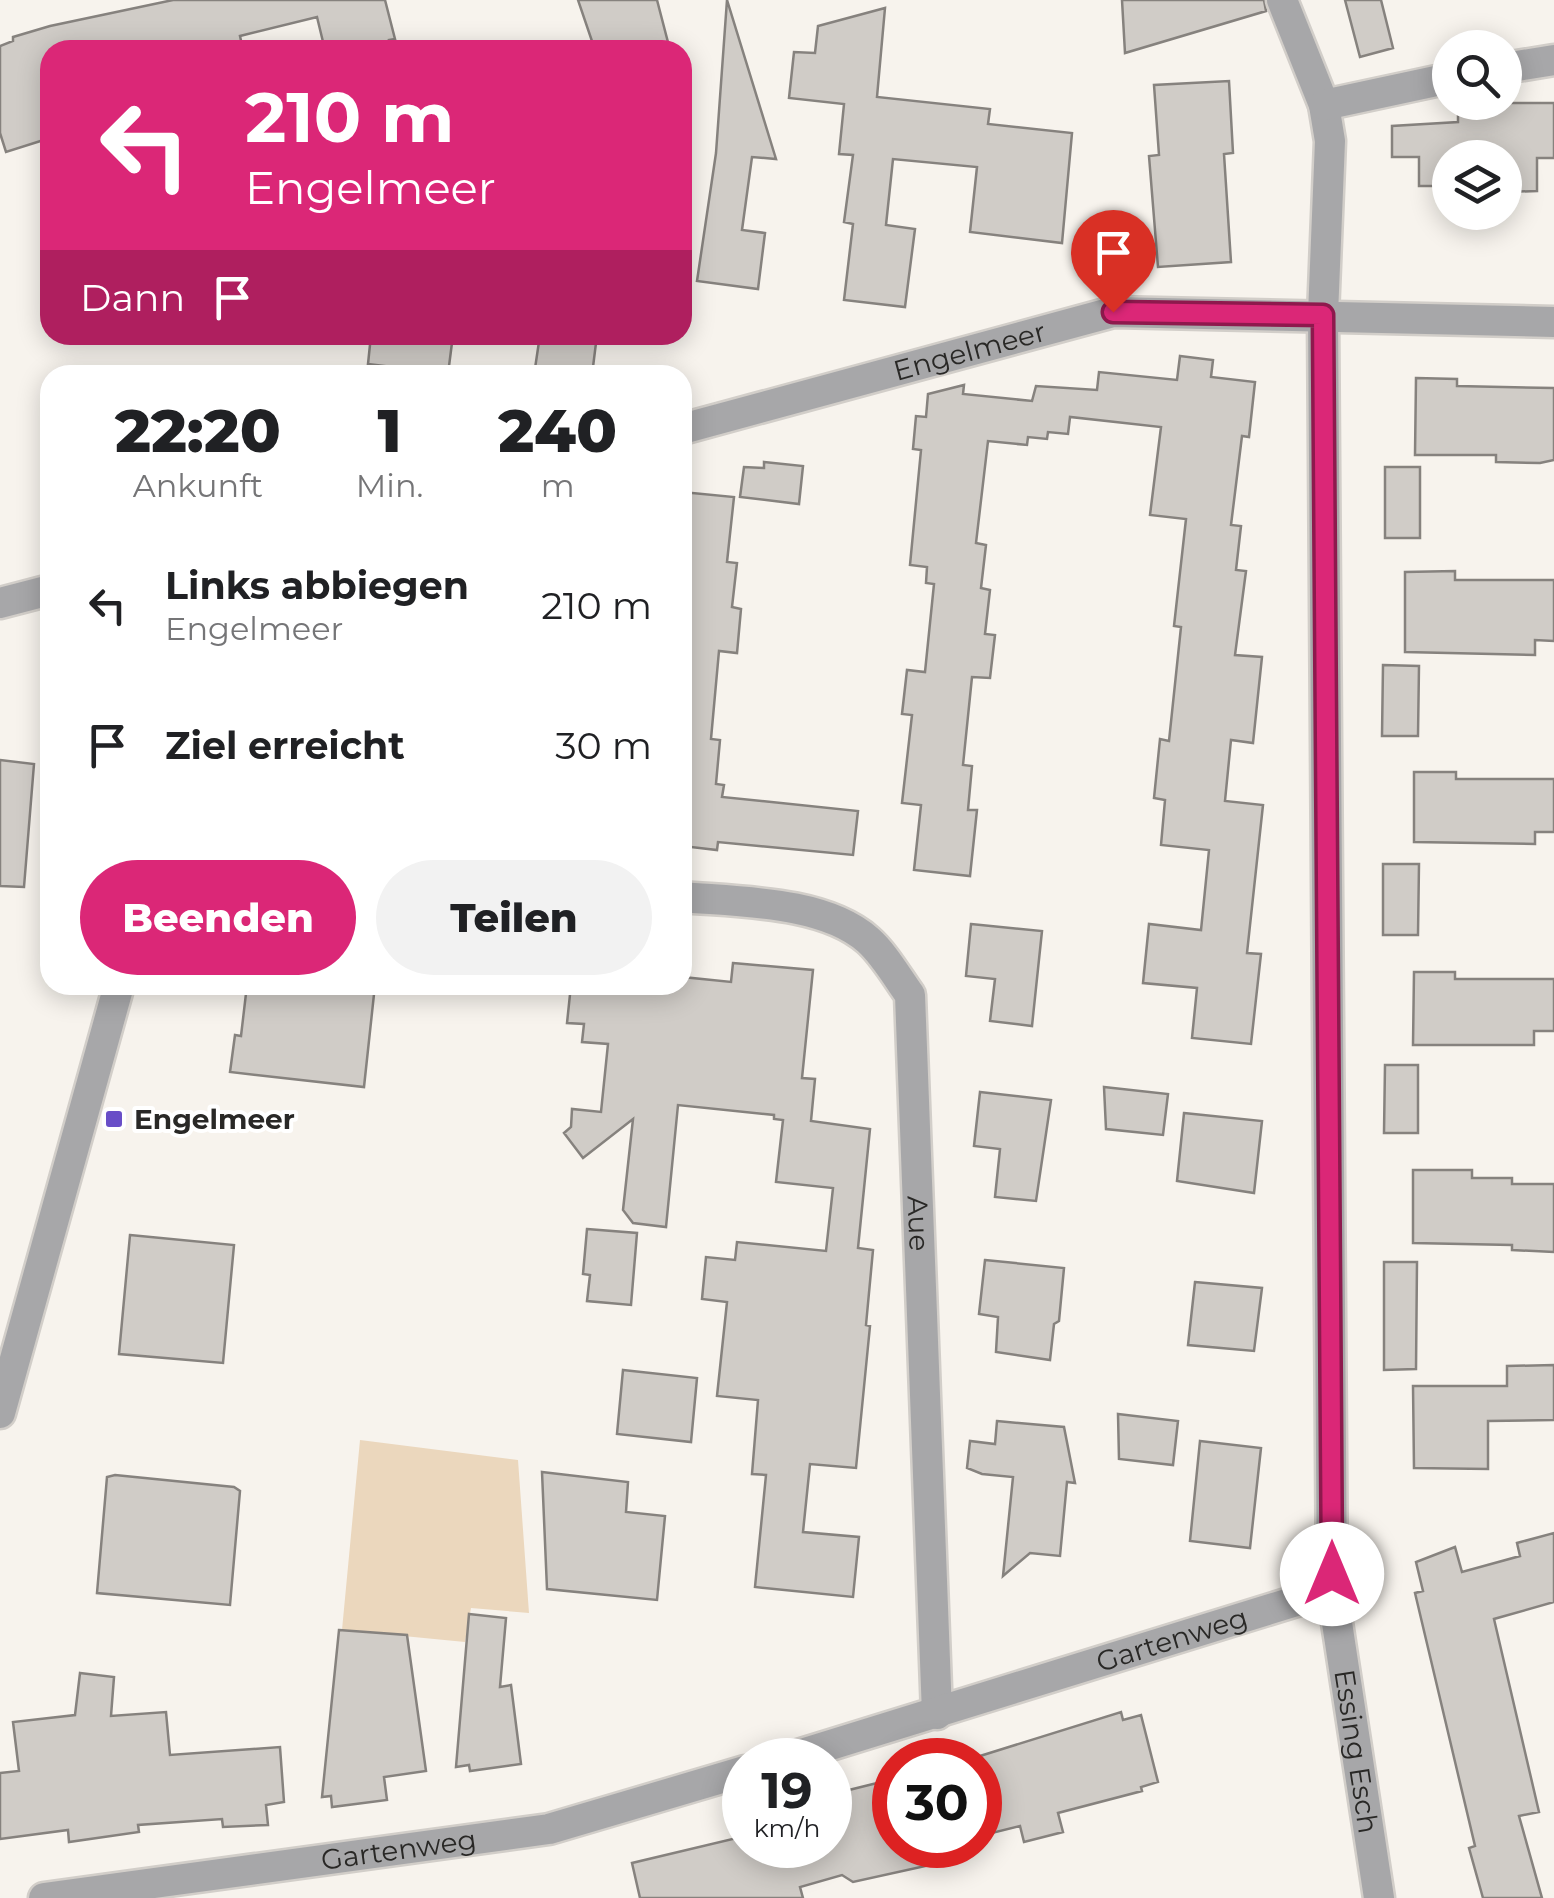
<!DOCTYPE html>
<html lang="de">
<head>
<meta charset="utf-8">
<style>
  body { margin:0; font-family:Montserrat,sans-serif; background:#f2f2f2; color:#202124; height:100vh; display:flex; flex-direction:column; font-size:38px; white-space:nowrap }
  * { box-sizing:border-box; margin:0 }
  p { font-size:32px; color:#757577 }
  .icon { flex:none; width:55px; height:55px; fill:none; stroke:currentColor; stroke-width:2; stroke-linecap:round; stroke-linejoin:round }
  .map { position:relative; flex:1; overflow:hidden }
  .details { position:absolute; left:40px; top:365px; width:652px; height:630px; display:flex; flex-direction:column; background:#fff; border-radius:30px; box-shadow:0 5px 25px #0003 }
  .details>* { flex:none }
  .top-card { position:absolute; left:40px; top:40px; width:652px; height:305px; border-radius:30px; box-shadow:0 5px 25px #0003; background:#db2777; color:#fff; overflow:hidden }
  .buttons { position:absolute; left:1432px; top:30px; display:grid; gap:20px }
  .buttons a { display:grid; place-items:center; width:90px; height:90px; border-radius:50%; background:#fff; box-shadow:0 5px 25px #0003; font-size:50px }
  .speed { position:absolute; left:722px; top:1738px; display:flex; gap:20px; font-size:50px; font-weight:700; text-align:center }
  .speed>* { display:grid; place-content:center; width:130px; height:130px; border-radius:50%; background:#fff; box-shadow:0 5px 25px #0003; line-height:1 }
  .speed small { font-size:25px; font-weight:400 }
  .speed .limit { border:15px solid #d22; background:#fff; color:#111 }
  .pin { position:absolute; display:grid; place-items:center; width:85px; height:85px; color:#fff; margin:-102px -42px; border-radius:50% 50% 50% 0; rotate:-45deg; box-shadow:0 0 10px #0007 }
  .pin .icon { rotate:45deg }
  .me { position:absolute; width:110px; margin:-55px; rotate:0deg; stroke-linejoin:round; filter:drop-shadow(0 0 8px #0008) }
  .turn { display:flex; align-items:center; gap:35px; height:210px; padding:0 40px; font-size:45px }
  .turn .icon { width:130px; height:130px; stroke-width:2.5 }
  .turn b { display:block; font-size:70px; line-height:85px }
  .then { display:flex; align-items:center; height:95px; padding:0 40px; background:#0003; gap:20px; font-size:38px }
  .eta { display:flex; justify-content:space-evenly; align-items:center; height:170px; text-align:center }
  .eta b { font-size:60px; font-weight:800; line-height:70px }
  .action { display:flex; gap:20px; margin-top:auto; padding:20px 40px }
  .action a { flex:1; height:115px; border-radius:60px; background:#db2777; color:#fff; font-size:40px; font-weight:800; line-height:115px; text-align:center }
  .action a+a { background:#f2f2f2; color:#202124 }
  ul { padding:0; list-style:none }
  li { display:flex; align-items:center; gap:30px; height:140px; padding:0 40px }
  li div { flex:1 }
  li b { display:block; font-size:38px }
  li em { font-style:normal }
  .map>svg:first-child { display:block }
</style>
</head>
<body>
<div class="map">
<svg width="1554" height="1898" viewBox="0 0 1554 1898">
  <rect width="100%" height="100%" fill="#f7f3ed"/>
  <!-- green -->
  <path fill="#ebd7bd" d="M 360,1440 L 518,1460 L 529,1613 L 471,1608 L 465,1642 L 342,1630 Z"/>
  <!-- building -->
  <path fill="#d0ccc7" stroke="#86827e" stroke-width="2.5" d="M 173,0 L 385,0 L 395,39 L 389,40 L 391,50 L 325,50 L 317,17 L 240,36 L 243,50 L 50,50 L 50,138 L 6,152 L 0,133 L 0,46 L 13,41 L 13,37 L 50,26 Z
    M 578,0 L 657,0 L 670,50 L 595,50 Z
    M 727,0 L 776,159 L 752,157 L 742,230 L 765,233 L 758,289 L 697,281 L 716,153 Z
    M 1122,0 L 1264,0 L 1266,11 L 1125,53 Z
    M 1345,0 L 1381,0 L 1393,48 L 1360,57 Z
    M 885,8 L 877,97 L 990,109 L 988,124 L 1072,133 L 1062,243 L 970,232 L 977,167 L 893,159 L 886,225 L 915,229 L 905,307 L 844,300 L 853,224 L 844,222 L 853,155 L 839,154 L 844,104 L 789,98 L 794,52 L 815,53 L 818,26 Z
    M 1229,81 L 1233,153 L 1224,154 L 1231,262 L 1158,267 L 1149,156 L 1159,155 L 1154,85 Z
    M 1497,103 L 1554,103 L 1554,158 L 1537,158 L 1537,191 L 1505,192 L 1505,158 L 1450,158 L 1450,186 L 1419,186 L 1419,157 L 1392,157 L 1392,126 L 1458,122 L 1458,113 L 1497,113 Z
    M 371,335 L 453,335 L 448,374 L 368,364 Z
    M 540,335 L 597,335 L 592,375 L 534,375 Z
    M 1180,356 L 1213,360 L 1211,377 L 1255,382 L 1249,437 L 1242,436 L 1231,525 L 1241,526 L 1236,570 L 1246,571 L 1235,655 L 1262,657 L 1253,743 L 1231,740 L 1225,801 L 1263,805 L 1247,953 L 1261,954 L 1251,1044 L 1192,1038 L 1197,988 L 1143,983 L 1149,924 L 1201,930 L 1209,850 L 1161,845 L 1165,800 L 1154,798 L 1160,739 L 1169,741 L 1181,627 L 1174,626 L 1186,519 L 1150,515 L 1161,427 L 1070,417 L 1068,434 L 1048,432 L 1047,439 L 1028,437 L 1027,445 L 988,441 L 976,543 L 986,545 L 981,588 L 990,590 L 985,634 L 995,635 L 990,678 L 972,677 L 963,765 L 972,766 L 968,810 L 977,810 L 970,876 L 914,870 L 921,805 L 902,803 L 912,715 L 902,714 L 907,670 L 925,672 L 934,584 L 926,583 L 927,567 L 910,565 L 921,450 L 913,449 L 916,416 L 926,417 L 928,394 L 964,385 L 963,394 L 1032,401 L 1036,386 L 1097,390 L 1099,372 L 1177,380 Z
    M 1416,378 L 1457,379 L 1457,386 L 1554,388 L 1554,460 L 1540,463 L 1496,462 L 1496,455 L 1415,455 Z
    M 764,462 L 803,466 L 799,504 L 740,497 L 744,467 L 764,468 Z
    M 1385,467 L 1420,467 L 1420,538 L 1385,538 Z
    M 682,492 L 734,497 L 727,562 L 737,563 L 732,607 L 741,609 L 737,653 L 719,651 L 711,739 L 720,740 L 716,784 L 724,785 L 722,797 L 858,811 L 853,855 L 718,842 L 717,850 L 682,846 Z
    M 1455,571 L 1455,580 L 1554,580 L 1554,641 L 1535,640 L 1535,655 L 1405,652 L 1405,572 Z
    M 1383,665 L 1419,666 L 1418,736 L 1382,736 Z
    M 0,760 L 34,764 L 24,887 L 0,886 Z
    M 1414,772 L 1456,772 L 1456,779 L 1554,779 L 1554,832 L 1535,832 L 1535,844 L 1414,842 Z
    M 1383,864 L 1419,864 L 1418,935 L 1383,935 Z
    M 971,924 L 1042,931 L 1032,1026 L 990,1021 L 995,979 L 966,976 Z
    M 733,963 L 813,970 L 802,1078 L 815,1079 L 811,1121 L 870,1129 L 858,1248 L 873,1250 L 866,1325 L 870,1326 L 856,1468 L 810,1464 L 803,1532 L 859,1537 L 853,1597 L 755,1587 L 766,1475 L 752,1474 L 758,1400 L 717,1396 L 727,1302 L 702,1299 L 706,1257 L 735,1260 L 737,1242 L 826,1251 L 833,1188 L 776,1182 L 783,1120 L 774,1119 L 774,1115 L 678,1105 L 666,1227 L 633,1223 L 623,1210 L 633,1119 L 583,1158 L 564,1133 L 571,1127 L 572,1109 L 601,1112 L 608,1044 L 582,1042 L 584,1024 L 567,1023 L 571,985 L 682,985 L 682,977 L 731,982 Z
    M 1414,972 L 1455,972 L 1455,979 L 1554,979 L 1554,1031 L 1534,1031 L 1534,1045 L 1413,1045 Z
    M 247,985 L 375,985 L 364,1087 L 230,1072 L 235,1035 L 241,1036 Z
    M 1385,1065 L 1418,1065 L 1418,1133 L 1384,1133 Z
    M 1104,1087 L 1168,1094 L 1163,1135 L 1106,1129 Z
    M 980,1092 L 1051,1100 L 1036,1201 L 995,1197 L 1000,1149 L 974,1146 Z
    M 1184,1113 L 1262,1121 L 1254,1193 L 1177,1181 Z
    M 1413,1170 L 1472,1170 L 1472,1178 L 1512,1178 L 1512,1184 L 1554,1184 L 1554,1252 L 1512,1250 L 1512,1245 L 1413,1243 Z
    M 587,1229 L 637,1233 L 631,1305 L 587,1301 L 590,1275 L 583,1274 Z
    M 130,1235 L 234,1245 L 223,1363 L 119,1354 Z
    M 985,1260 L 1064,1268 L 1059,1321 L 1054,1324 L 1050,1360 L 996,1352 L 998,1317 L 979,1314 Z
    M 1384,1262 L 1417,1262 L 1416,1369 L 1384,1370 Z
    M 1195,1282 L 1262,1288 L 1254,1351 L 1188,1345 Z
    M 1554,1365 L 1554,1420 L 1488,1421 L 1488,1469 L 1414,1468 L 1413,1386 L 1507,1386 L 1507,1366 Z
    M 623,1370 L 697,1378 L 691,1442 L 617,1434 Z
    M 1118,1414 L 1178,1421 L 1173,1465 L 1119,1459 Z
    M 997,1421 L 1064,1427 L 1075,1483 L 1067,1482 L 1060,1556 L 1030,1553 L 1003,1576 L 1013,1477 L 982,1474 L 967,1468 L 970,1441 L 995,1444 Z
    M 1200,1441 L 1261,1448 L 1250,1548 L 1190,1541 Z
    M 542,1472 L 628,1482 L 626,1512 L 665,1516 L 657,1600 L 547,1589 Z
    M 115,1475 L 234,1487 L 240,1491 L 230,1605 L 97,1593 L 107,1477 Z
    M 1554,1533 L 1554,1602 L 1494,1619 L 1539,1812 L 1519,1816 L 1542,1898 L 1483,1898 L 1469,1848 L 1475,1846 L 1415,1593 L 1423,1591 L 1416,1562 L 1455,1547 L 1462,1572 L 1520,1556 L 1517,1543 Z
    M 469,1614 L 506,1618 L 500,1687 L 511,1685 L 521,1764 L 470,1771 L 469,1765 L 456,1767 Z
    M 339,1630 L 407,1635 L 426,1771 L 384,1777 L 387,1800 L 332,1807 L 331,1796 L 322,1797 Z
    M 80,1673 L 114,1677 L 111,1716 L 166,1712 L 170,1755 L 280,1747 L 284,1802 L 266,1805 L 268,1825 L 223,1827 L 222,1819 L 138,1825 L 139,1832 L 69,1842 L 68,1830 L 0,1839 L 0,1773 L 19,1771 L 13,1722 L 75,1715 Z
    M 1121,1712 L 1123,1720 L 1141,1715 L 1158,1782 L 1141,1787 L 1142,1791 L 1058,1813 L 1063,1832 L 1024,1842 L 1020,1826 L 980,1836 L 980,1756 Z
    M 877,1783 L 888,1823 L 895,1828 L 895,1845 L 955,1845 L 957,1859 L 853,1882 L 842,1875 L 800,1887 L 803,1898 L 640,1898 L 632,1863 L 745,1836 L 745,1845 L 830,1845 L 830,1809 L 848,1803 L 845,1791 Z"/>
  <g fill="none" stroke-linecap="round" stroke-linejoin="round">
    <defs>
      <g id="minor">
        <path id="s1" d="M 1282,0 L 1324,105 L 1330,141 L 1323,315 L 1332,1590 L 1379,1898"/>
        <path d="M 1505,68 L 1554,60"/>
        <path d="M 1324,105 L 1450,78"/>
        <path id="s2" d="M 682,429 L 1113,312 L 1554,322"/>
        <path d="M 0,603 L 50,590"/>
        <path id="s3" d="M 682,897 C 739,902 824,901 868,940 C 884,954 897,977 910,995 L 937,1714"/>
        <path d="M 0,1413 L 119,985"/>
        <path id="s4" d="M 782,1760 L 1332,1590"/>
        <path id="s5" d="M 44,1898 L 549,1829 L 745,1771"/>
      </g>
    </defs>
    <!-- minor casing -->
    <use href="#minor" stroke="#d2cec9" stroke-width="35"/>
    <!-- minor -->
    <use href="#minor" stroke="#a7a7a9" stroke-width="30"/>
  </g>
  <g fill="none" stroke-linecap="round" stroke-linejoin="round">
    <defs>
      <path id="route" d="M 1113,312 L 1323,315 L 1332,1574"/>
    </defs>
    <!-- route casing -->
    <use href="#route" stroke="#8e194d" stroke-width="25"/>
    <!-- route -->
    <use href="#route" stroke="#db2777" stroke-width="18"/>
  </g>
  <!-- markers -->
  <rect fill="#694ec7" stroke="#fff" stroke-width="4" x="104" y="1109" width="20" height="20" rx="5"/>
  <g text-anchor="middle" stroke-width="8" stroke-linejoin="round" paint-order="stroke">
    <!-- street labels -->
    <g font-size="28" fill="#292826" stroke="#fff">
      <text dy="10" stroke="none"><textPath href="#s2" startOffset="298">Engelmeer</textPath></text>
      <text dy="10" stroke="none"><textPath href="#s3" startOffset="492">Aue</textPath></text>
      <text dy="10" stroke="none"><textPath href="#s4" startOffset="408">Gartenweg</textPath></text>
      <text dy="10" stroke="none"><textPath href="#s1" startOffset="1762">Essing Esch</textPath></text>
      <text dy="10" stroke="none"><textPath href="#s5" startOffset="358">Gartenweg</textPath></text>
    </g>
    <!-- poi labels -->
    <g font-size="28" font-weight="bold" fill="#292826" stroke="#fff" text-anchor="start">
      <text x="134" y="1129">Engelmeer</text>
    </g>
  </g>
</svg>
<div class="buttons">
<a><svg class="icon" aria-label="search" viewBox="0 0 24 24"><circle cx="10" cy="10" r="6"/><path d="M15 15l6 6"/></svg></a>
<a><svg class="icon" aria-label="layers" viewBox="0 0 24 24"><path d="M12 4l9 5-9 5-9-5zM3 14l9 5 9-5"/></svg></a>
</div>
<div class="speed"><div>19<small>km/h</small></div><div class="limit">30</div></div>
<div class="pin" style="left:1113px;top:312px;background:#d93025"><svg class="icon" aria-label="arrive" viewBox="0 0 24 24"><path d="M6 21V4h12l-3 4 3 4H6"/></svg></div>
<svg class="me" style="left:1332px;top:1574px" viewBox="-20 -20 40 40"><circle r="19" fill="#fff"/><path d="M0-13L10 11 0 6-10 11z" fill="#db2777"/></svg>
<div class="top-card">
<div class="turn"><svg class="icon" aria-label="left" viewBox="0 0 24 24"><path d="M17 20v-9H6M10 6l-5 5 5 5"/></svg><div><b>210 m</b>Engelmeer</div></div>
<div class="then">Dann<svg class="icon" aria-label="arrive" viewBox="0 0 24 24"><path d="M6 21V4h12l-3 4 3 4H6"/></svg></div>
</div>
<section class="details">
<div class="eta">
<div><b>22:20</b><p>Ankunft</p></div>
<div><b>1</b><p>Min.</p></div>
<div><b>240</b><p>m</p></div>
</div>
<ul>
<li><svg class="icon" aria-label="left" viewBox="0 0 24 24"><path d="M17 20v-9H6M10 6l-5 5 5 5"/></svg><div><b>Links abbiegen</b><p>Engelmeer</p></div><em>210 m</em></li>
<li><svg class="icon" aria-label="arrive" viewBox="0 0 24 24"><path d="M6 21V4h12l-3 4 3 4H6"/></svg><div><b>Ziel erreicht</b></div><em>30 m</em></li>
</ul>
<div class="action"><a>Beenden</a><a>Teilen</a></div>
</section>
</div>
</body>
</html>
